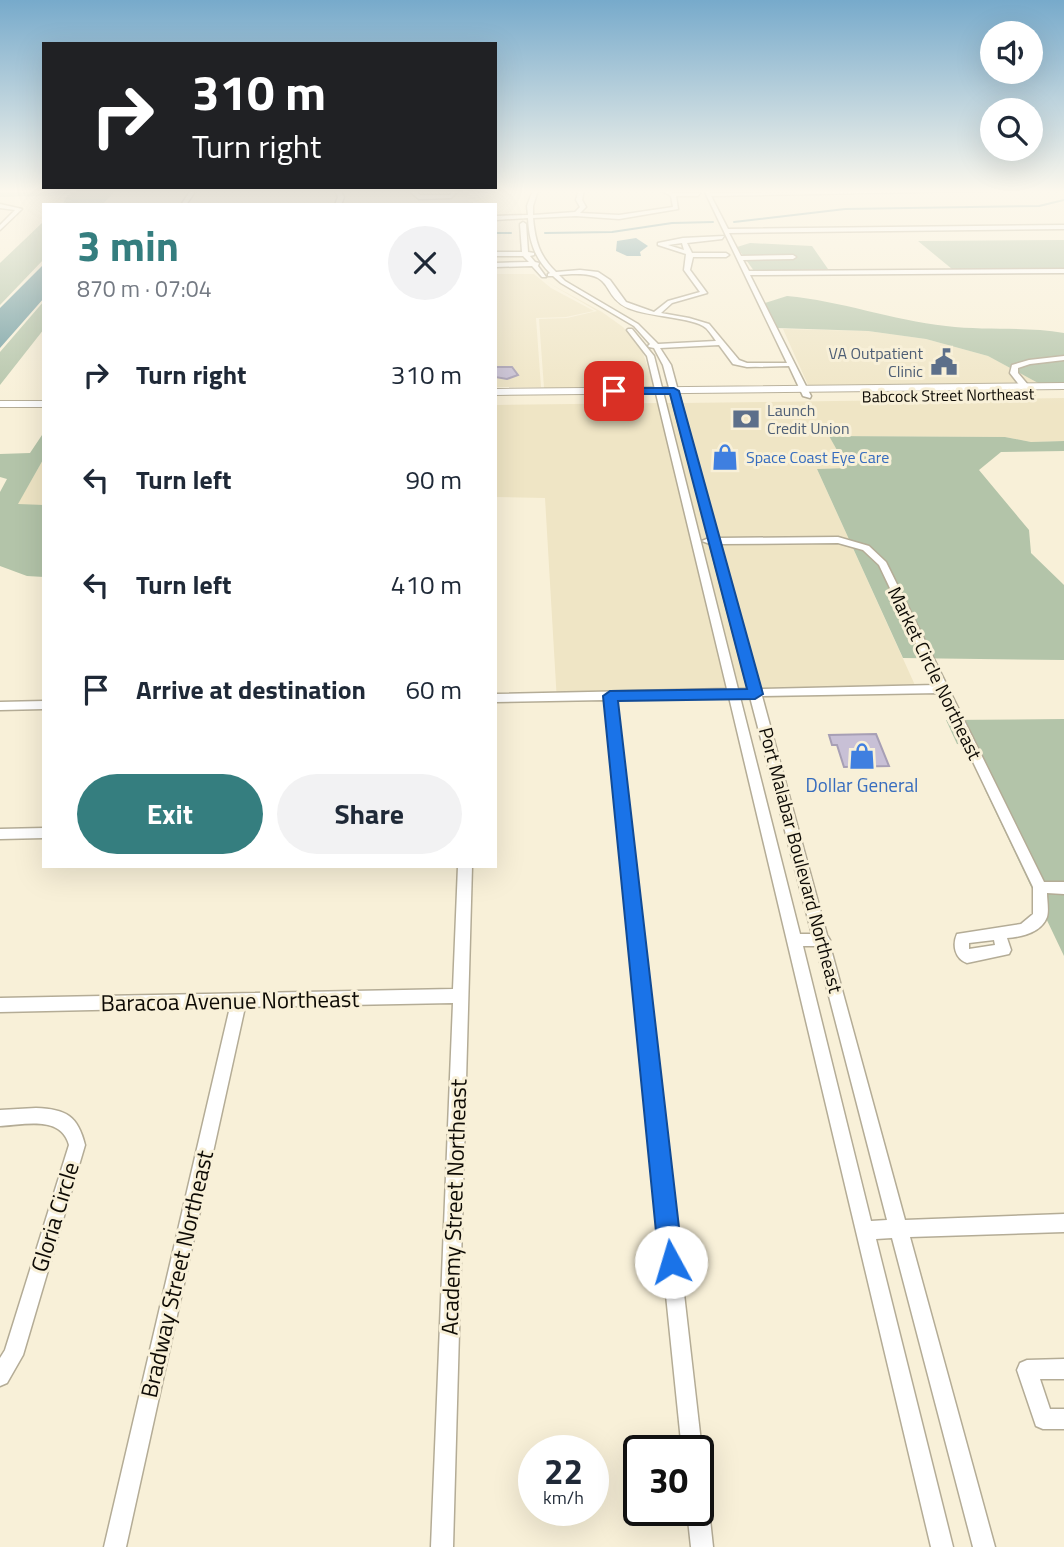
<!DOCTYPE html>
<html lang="en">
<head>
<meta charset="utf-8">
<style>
  body { margin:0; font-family:"Titillium Web",sans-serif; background:#f2f2f3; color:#1f2937; height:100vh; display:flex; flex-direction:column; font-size:26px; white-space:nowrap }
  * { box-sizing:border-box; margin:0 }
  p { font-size:23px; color:#747a83 }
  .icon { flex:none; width:38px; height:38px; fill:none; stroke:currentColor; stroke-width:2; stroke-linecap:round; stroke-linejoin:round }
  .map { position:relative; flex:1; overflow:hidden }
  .sheet { position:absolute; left:42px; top:203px; width:455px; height:665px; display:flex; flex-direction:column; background:#fff; border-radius:0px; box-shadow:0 7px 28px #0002 }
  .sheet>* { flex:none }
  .banner { position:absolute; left:42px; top:42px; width:455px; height:147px; border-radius:0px; box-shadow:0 7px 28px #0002; background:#202124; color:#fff; overflow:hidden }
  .buttons { position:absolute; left:980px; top:21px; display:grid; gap:14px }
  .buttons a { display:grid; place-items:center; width:63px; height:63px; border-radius:50%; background:#fff; box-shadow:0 7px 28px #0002; font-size:35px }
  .speed { position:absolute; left:518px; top:1435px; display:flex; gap:14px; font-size:35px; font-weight:700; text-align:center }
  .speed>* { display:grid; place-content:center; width:91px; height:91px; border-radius:50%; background:#fff; box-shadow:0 7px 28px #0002; line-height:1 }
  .speed small { font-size:18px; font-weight:400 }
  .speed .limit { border:4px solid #111; border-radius:10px; background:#fff; color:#111 }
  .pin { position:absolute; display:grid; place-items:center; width:60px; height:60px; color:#fff; margin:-30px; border-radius:14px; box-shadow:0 4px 10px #0006 }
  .me { position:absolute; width:77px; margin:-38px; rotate:354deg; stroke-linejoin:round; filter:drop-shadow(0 0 5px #0008) }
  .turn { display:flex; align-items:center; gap:24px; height:147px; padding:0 35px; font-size:32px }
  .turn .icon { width:91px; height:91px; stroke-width:2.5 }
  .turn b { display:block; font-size:49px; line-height:60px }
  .round { display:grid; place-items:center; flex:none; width:74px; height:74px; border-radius:37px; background:#f2f2f3 }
  .headline { display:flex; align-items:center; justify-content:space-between; height:119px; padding:0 35px }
  h1 { font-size:42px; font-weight:700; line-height:52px; color:#357e7f }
  .action { display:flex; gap:14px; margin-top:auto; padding:14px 35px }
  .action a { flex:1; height:80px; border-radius:42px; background:#357e7f; color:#fff; font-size:28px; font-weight:700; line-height:80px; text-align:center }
  .action a+a { background:#f2f2f3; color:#1f2937 }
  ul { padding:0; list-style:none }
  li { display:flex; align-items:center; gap:21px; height:105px; padding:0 35px }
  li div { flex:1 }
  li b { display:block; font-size:26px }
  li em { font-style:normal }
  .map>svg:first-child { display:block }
</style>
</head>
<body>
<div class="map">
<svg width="1064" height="1547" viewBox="0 0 1064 1547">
  <rect width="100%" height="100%" fill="#f8f0d8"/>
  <!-- built -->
  <path fill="#efe5c5" d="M 495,274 L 534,274 L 551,288 L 594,311 L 566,317 L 536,318 L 541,387 L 495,387 Z
    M 545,281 L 602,312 L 623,327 L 641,347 L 654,387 L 544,388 L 539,319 L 567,318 L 597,311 Z
    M 783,329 L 868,331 L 926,339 L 988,356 L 1038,383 L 808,385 Z
    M 1064,398 L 1064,441 L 1031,442 L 1005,437 L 829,436 L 847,468 L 817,469 L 919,694 L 763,698 L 681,403 Z
    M 658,403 L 729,698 L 557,702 L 545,498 L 495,497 L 495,405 Z
    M 667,403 L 673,403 L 750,698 L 741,698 Z
    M 44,458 L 44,505 L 17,505 Z"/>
  <!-- green -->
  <path fill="#b3c4a9" d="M 0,190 L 116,190 L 102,205 L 62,205 L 68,195 L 0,197 Z
    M 44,221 L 44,259 L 0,305 L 0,263 Z
    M 1064,240 L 1064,269 L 952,269 L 918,241 Z
    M 750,243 L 812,246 L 828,269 L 754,271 L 737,247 Z
    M 787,296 C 841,301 892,320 946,326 C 985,331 1025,326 1064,333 L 1064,383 L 1038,383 L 988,356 L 926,339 L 868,331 L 777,328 L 765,303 Z
    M 44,301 L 44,329 L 0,385 L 0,352 Z
    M 44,432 L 44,458 L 18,504 L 44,505 L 44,577 L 27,576 L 0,566 L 0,492 L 7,479 L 0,477 L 0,454 L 30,453 Z
    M 829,436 L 1005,437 L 1031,442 L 1064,441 L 1064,451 L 1001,452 L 979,470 L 1029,530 L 1031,553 L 1064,585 L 1064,660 L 903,658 L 817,469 L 847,468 Z
    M 1064,719 L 1064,956 L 985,790 L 971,745 L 957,744 L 946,720 Z"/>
  <!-- water -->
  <path fill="#6e9ba0" d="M 636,238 L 648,246 L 640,252 L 641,256 L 627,256 L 616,251 L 617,241 Z
    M 44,264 L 44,298 L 0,348 L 0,308 Z"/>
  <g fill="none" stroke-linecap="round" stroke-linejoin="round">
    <!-- stream -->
    <path stroke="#6e9ba0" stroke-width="2" d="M 734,222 L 845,209 L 1039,206 L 1064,200
      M 495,233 L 511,233
      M 545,233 L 612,232 L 672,223 L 713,222"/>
  </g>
  <!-- building -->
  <path fill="#c8c0d6" stroke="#a79fb5" stroke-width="2" d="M 495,367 L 512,367 L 518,375 L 507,379 L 495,377 Z
    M 876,734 L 889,766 L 844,767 L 837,745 L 832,745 L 829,735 Z"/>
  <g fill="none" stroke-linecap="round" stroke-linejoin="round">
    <defs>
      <path id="minor" d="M 191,190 L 196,190 L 186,205 L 181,205 Z
        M 335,190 L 340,190 L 344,197 L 341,205 L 335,205 L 338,197 Z
        M 408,190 L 414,190 L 420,195 L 450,195 L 454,190 L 459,190 L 451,198 L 419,199 Z
        M 533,190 L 538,190 L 533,206 L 533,215 L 575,212 L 580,207 L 576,200 L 579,190 L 584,190 L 582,200 L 586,207 L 580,213 L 619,215 L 673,207 L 671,196 L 660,190 L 667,190 L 674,193 L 700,193 L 698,196 L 676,196 L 678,209 L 619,219 L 576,216 L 533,218 C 535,240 539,256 556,272 L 580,270 L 598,272 L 610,280 L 626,302 L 654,312 L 668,301 L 700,292 L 684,270 L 686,254 L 658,245 L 658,243 L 683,238 L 724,236 L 722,239 L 687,243 L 692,253 L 726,253 L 729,255 L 726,257 L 693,257 L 690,270 L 707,293 L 672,303 L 661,313 L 689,318 L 709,324 L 739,360 L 747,363 L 787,363 L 704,190 L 708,190 L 710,193 L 1025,190 L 711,196 L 728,229 L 1064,225 L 1064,229 L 729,233 L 741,256 L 793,255 L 796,257 L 793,259 L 743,260 L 749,271 L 1064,269 L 1064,273 L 750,275 L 811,396 L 810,398 L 803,396 L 789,366 L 747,367 L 733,364 L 719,345 L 660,348 L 671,365 L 718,538 L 838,537 L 869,546 L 886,562 L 1044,882 L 1064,882 L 1064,894 L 1047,893 C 1047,900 1049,910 1047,917 C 1041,933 1021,937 1007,938 L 1011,950 L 1009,954 L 967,963 C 955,959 952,945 957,934 L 1021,924 L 1033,914 L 1033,887 L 940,693 L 762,696 L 827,935 L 830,940 L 829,942 L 905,1220 L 1064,1214 L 1064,1232 L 910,1237 L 995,1547 L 973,1547 L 892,1238 L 876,1239 L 953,1547 L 931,1547 L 729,697 L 616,699 L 702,1451 L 698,1459 L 698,1451 L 682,1451 L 605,700 L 495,702 L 495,694 L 727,689 L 647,356 L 627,330 L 628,329 L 632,329 L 654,356 L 738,689 L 748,689 L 710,544 L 702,541 L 709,538 L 663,365 L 654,348 L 649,347 L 648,346 L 650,344 L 634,326 L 561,283 L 553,276 L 548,276 L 548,274 L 550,273 C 534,257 529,240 528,218 L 495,220 L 495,216 L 528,215 L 527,206 ZM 682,243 L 684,250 L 668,245 ZM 572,274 C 616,272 600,295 628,308 C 648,317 693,317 706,328 C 710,332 713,337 716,341 L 658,344 L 638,324 L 565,281 L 559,275 ZM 838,543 L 863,550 L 879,565 L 936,685 L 759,689 L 720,544 ZM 740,697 L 750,697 L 812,934 L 800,934 ZM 994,940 L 995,945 L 969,949 L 969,943 ZM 803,946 L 816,946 L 887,1220 L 871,1221 Z
        M 0,204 L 22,209 L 0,230 L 0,225 L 15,210 L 0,208 Z
        M 523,222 L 526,224 L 528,252 L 534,253 L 534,255 L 530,256 L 535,262 L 539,263 L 538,266 L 546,277 L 542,277 L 532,266 L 495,267 L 495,263 L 529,262 L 523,256 L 495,256 L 495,252 L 522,252 L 520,224 Z
        M 1064,356 L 1064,360 L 1030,364 L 1018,368 L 1018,373 L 1034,392 L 1034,396 L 1028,396 L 1010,373 L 1012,365 L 1029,360 Z
        M 44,701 L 44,709 L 0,710 L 0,702 Z
        M 44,828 L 44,838 L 0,839 L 0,829 Z
        M 458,866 L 472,866 L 453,1547 L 431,1547 L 453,1003 L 245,1007 L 126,1547 L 104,1547 L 230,1007 L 0,1012 L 0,998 L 453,989 Z
        M 36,1108 C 66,1109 78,1116 85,1145 L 23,1355 L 7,1383 L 0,1386 L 0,1358 L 5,1350 L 69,1145 C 61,1115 24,1125 0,1126 L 0,1110 Z
        M 1064,1359 L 1064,1379 L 1040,1379 L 1050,1409 L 1064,1409 L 1064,1429 L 1043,1429 L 1036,1426 L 1017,1370 L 1020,1363 L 1027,1360 Z
        M 698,1499 L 706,1502 L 709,1510 L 713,1547 L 691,1547 L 687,1510 L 698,1510 Z"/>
      <path id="major" d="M 1064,383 L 1064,389 L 495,395 L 495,389 Z
        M 0,401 L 44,401 L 44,407 L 0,407 Z"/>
    </defs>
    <!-- minor casing -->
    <use href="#minor" stroke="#b4ac96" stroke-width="3"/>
    <!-- major casing -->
    <use href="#major" stroke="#b4ac96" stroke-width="2"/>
    <!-- minor -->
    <use href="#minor" fill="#fff" fill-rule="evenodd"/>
    <!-- major -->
    <use href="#major" fill="#fff" fill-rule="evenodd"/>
  </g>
  <!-- sky -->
  <linearGradient id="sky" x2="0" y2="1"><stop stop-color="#77aacb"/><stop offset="0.47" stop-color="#fcf8ed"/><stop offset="1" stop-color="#fcf8ed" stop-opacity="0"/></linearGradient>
  <rect width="1064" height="407" fill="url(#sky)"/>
  <!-- route -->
  <path fill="#1a73e8" stroke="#114b97" stroke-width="2" d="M 674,388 L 679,391 L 763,694 L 755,699 L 618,701 L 683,1262 L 680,1271 L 671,1274 L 663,1271 L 659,1262 L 603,696 L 610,691 L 747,689 L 670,394 L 614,394 L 609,391 L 614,388 Z"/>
  <!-- icons -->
  <defs>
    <symbol id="civic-bare" viewBox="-9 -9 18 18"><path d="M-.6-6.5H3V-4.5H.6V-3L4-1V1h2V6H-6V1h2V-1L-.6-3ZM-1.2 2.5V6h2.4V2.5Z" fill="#5c6f8a" stroke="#f8f0d8" stroke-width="2.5" paint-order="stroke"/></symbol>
    <symbol id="bank-bare" viewBox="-9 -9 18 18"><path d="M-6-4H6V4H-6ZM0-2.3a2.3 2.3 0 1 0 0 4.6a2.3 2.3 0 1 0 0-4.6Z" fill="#5c6f8a" stroke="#f8f0d8" stroke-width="2.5" paint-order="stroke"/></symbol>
    <symbol id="shop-bare" viewBox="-9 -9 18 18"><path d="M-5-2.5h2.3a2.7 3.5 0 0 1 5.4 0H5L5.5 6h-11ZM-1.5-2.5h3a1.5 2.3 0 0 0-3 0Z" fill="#3f7fe0" stroke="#f8f0d8" stroke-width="2.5" paint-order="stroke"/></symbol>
  </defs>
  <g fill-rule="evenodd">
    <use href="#civic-bare" x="925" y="343" width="38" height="38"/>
    <use href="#bank-bare" x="727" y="400" width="38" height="38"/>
    <use href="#shop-bare" x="706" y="438" width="38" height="38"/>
    <use href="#shop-bare" x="843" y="737" width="38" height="38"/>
  </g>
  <g text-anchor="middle" stroke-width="6" stroke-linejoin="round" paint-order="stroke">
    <!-- far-service labels -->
    <g font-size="16" fill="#4e5e75" stroke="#f8f0d8" text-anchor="end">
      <text x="923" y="359">VA Outpatient<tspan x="923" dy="18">Clinic</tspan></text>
      <text x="767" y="416" text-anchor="start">Launch<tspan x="767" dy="18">Credit Union</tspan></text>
    </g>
    <!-- far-street labels -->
    <g font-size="16" fill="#0e0b05" stroke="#f8f0d8">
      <text transform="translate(948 395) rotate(-1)" y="6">Babcock Street Northeast</text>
    </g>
    <!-- far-shop labels -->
    <g font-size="16" fill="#366cbe" stroke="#f8f0d8" text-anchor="start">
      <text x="746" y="463">Space Coast Eye Care</text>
    </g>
    <!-- street labels -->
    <g font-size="19" fill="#0e0b05" stroke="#f8f0d8">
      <text transform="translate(935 673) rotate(64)" y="7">Market Circle Northeast</text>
      <text transform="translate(801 860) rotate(75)" y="7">Port Malabar Boulevard Northeast</text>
    </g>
    <!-- shop labels -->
    <g font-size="19" fill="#366cbe" stroke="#f8f0d8">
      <text x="862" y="792">Dollar General</text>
    </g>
    <!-- near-street labels -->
    <g font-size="23" fill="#0e0b05" stroke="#f8f0d8">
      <text transform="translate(230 1001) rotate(-1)" y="8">Baracoa Avenue Northeast</text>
      <text transform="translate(454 1207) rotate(-88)" y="8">Academy Street Northeast</text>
      <text transform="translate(55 1217) rotate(-73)" y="8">Gloria Circle</text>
      <text transform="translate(177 1274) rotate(-77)" y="8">Bradway Street Northeast</text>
    </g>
  </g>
</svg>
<div class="buttons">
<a><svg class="icon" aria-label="sound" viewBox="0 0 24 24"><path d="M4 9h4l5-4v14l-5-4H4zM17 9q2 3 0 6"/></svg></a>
<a><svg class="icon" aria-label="search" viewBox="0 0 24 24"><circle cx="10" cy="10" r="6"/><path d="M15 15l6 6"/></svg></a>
</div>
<div class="speed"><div>22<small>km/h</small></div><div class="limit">30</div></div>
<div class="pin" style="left:614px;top:391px;background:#d93025"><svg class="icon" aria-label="arrive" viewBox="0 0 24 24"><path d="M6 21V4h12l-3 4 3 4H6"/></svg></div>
<svg class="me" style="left:671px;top:1262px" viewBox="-20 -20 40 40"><circle r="19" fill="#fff"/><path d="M0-13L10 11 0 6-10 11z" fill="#1a73e8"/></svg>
<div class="banner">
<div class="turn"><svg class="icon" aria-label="right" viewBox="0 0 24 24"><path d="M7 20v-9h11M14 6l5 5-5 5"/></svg><div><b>310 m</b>Turn right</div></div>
</div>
<section class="sheet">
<div class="headline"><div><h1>3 min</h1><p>870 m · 07:04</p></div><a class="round"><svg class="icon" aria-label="close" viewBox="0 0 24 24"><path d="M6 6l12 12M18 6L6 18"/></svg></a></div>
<ul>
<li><svg class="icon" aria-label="right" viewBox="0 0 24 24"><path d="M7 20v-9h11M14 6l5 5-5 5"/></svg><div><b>Turn right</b></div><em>310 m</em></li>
<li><svg class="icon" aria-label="left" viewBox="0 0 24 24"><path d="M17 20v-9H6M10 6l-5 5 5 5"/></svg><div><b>Turn left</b></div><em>90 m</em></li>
<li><svg class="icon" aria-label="left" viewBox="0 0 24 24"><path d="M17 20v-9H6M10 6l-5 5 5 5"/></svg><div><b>Turn left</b></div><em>410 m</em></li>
<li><svg class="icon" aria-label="arrive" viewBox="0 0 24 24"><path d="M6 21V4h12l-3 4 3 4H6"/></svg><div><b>Arrive at destination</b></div><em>60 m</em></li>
</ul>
<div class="action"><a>Exit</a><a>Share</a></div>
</section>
</div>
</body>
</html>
